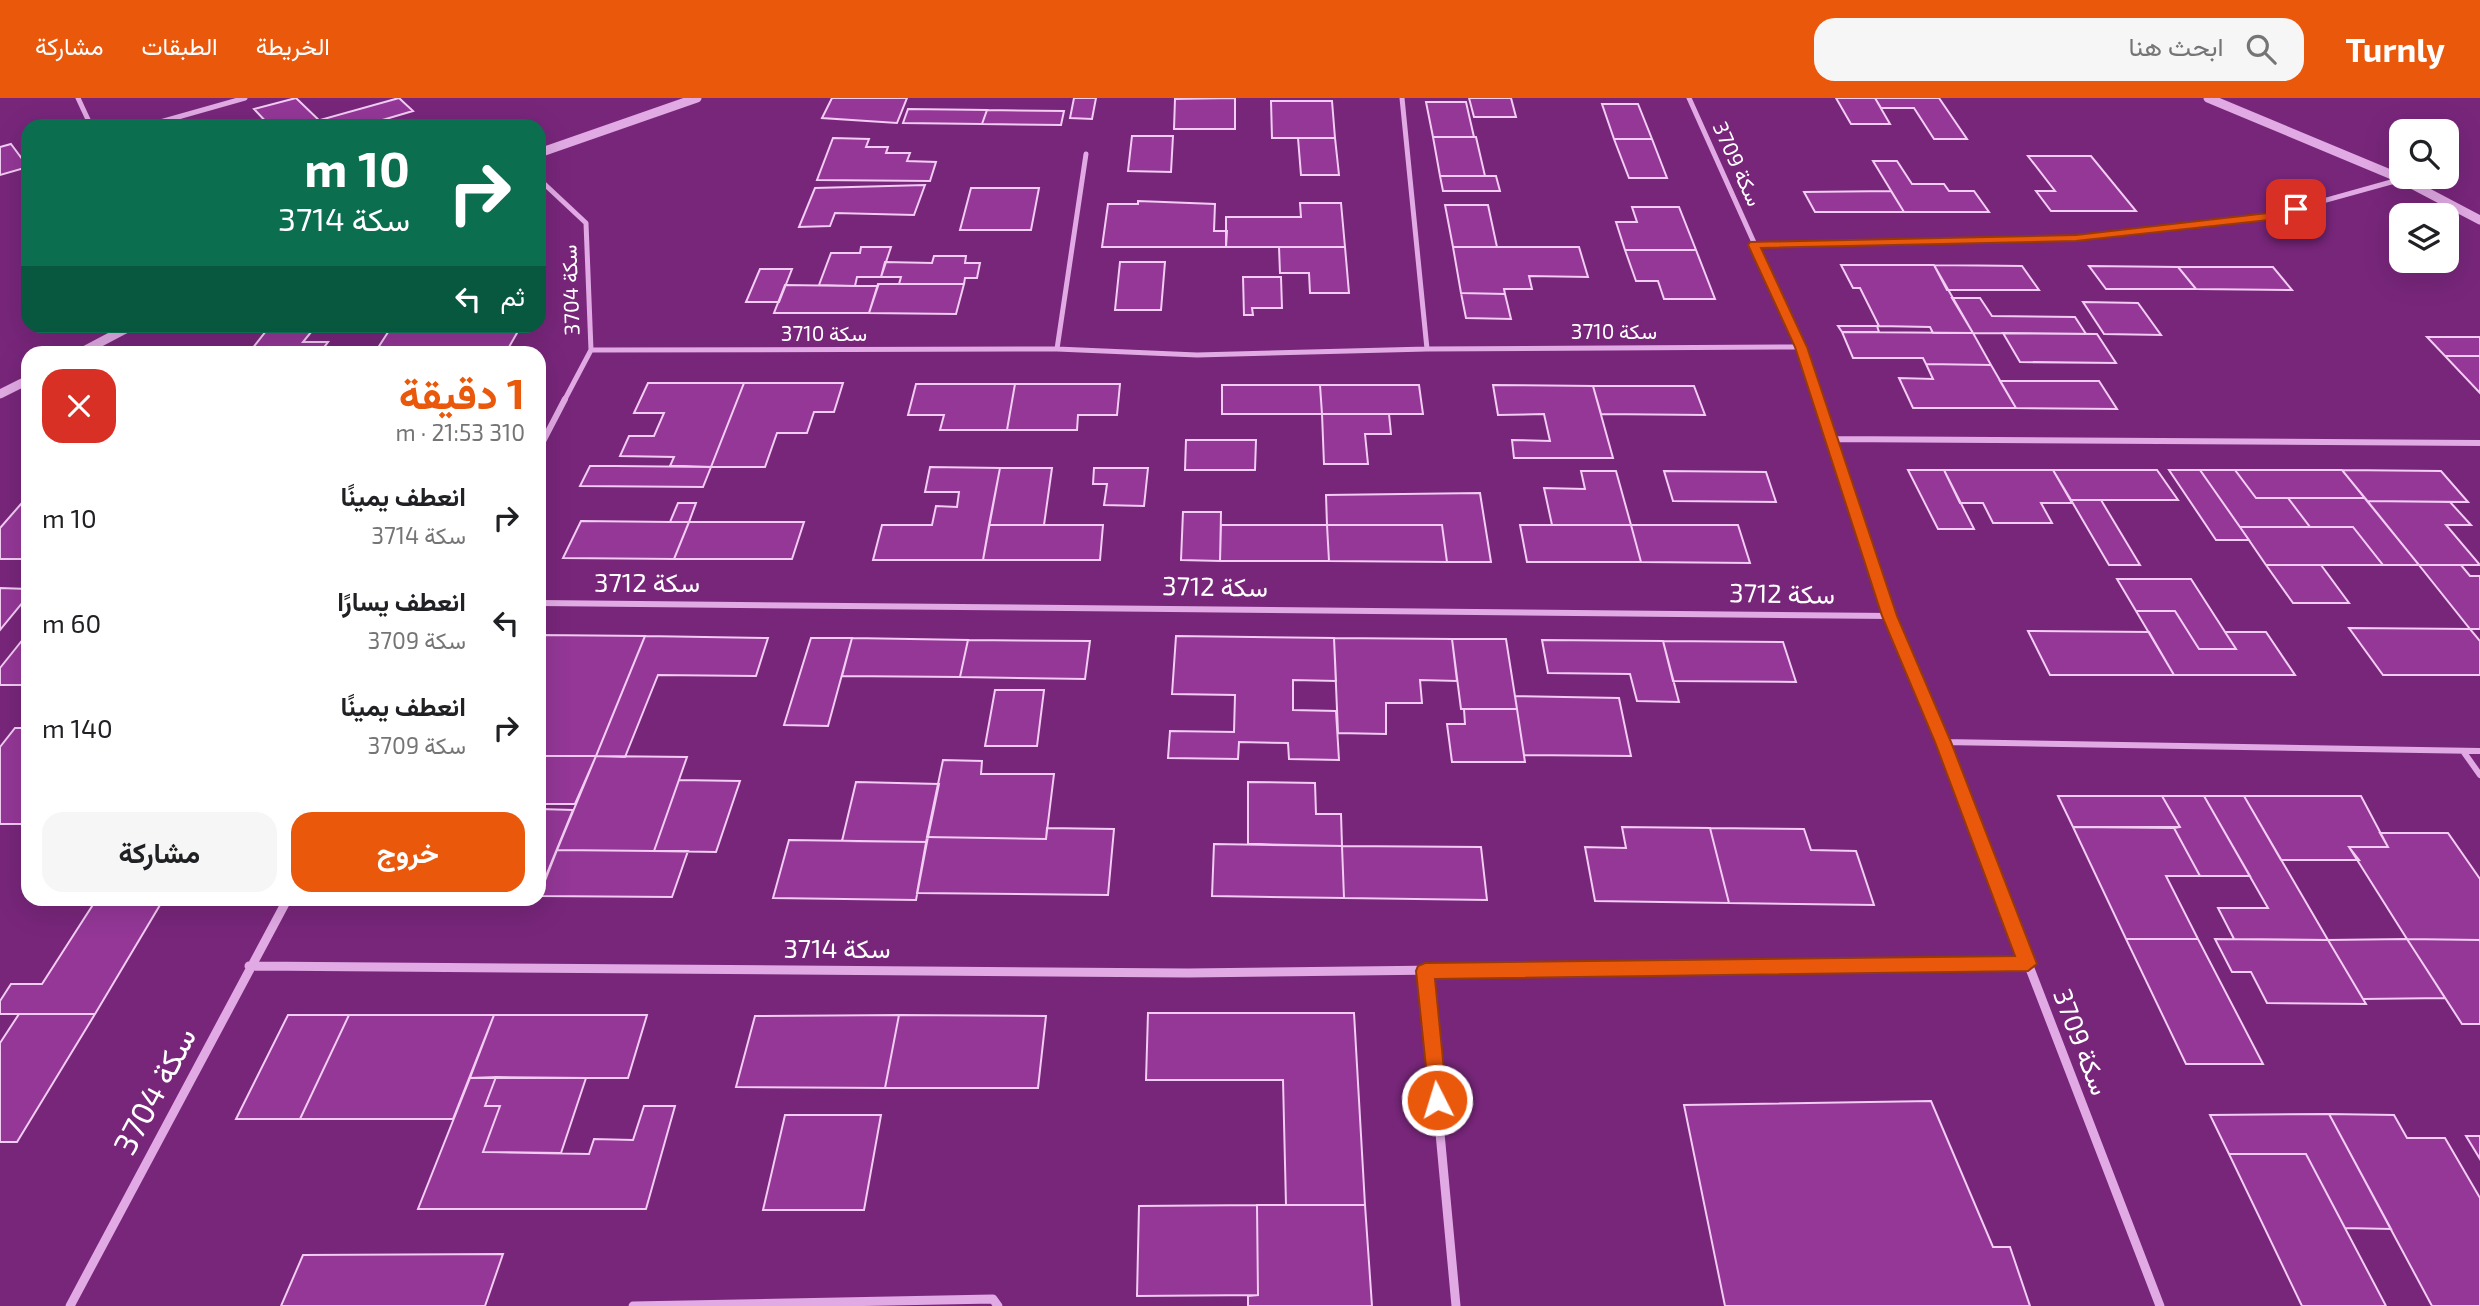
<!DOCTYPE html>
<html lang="ar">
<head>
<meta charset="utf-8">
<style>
  body { margin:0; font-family:"Exo 2",Vazirmatn,sans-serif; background:#f6f6f6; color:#202124; direction:rtl; height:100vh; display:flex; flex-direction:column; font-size:26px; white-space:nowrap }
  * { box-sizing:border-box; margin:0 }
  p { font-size:23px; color:#757577 }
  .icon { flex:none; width:38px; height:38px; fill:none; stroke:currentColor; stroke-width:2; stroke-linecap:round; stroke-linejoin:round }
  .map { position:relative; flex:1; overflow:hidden; direction:ltr }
  .side { position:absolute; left:21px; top:248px; width:525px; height:560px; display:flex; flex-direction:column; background:#fff; border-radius:21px; box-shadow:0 7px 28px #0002; direction:rtl }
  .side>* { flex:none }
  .banner { position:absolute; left:21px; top:21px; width:525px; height:214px; border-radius:21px; box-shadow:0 7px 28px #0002; direction:rtl; background:#0b6e4f; color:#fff; overflow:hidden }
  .tools { position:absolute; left:2389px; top:21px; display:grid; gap:14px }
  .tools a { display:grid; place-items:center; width:70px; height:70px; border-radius:14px; background:#fff; box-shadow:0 7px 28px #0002; font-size:35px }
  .pin { position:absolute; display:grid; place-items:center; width:60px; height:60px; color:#fff; margin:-30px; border-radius:14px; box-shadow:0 4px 10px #0006 }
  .me { position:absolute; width:77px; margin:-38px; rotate:355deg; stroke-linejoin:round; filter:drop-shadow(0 0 5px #0008) }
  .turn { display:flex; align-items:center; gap:24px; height:147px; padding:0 21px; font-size:32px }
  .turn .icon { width:91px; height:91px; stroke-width:2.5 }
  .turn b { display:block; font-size:49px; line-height:60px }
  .then { display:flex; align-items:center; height:66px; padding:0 21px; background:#0003; gap:14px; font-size:26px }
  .round { display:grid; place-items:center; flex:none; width:74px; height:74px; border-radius:21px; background:#f6f6f6 }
  .summary { display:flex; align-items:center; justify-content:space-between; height:119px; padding:0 21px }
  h1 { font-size:42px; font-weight:700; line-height:52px; color:#ea580c }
  .primary-button { display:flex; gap:14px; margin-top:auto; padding:14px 21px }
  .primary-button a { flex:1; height:80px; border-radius:21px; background:#ea580c; color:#fff; font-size:28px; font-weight:700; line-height:80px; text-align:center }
  .primary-button a+a { background:#f6f6f6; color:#202124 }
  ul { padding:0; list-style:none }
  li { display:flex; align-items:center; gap:21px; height:105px; padding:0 21px }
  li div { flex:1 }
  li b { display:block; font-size:26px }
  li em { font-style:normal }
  header { display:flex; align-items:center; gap:42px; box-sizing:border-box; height:98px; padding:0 35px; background:#ea580c; color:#fff }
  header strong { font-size:33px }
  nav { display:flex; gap:38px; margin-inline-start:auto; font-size:24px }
  .search { width:490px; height:63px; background:#f6f6f6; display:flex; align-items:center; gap:18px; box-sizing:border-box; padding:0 24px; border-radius:21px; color:#757577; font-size:26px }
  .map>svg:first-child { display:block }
</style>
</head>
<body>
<header>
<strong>Turnly</strong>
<div class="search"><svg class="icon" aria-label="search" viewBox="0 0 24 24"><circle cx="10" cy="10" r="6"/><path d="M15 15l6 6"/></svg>ابحث هنا</div>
<nav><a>الخريطة</a><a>الطبقات</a><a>مشاركة</a></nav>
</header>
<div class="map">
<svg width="2480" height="1208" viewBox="0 0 2480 1208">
  <rect width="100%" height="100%" fill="#78267a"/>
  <!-- building -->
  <path fill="#943797" stroke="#f2ccf3" stroke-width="2" d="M 296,0 L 325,28 L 270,28 L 254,11 Z
    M 399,0 L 413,13 L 362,28 L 325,28 L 320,22 Z
    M 832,0 L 907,0 L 897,25 L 822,20 Z
    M 1074,0 L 1096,0 L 1092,21 L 1070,20 Z
    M 1235,0 L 1235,31 L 1174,31 L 1175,1 Z
    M 1469,0 L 1511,0 L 1516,19 L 1474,19 Z
    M 1836,0 L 1875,0 L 1890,26 L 1851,26 Z
    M 1875,0 L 1939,0 L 1967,41 L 1934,41 L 1914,10 L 1881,10 Z
    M 1271,3 L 1332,3 L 1335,40 L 1272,40 Z
    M 1426,4 L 1466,4 L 1474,39 L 1433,39 Z
    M 1602,6 L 1638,6 L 1652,41 L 1614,41 Z
    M 908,11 L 987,12 L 982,26 L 903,25 Z
    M 987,12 L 1064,13 L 1061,27 L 982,26 Z
    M 1132,38 L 1173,38 L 1171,74 L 1128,73 Z
    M 1433,39 L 1476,39 L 1485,78 L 1440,78 Z
    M 833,40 L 869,41 L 866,49 L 888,49 L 886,55 L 910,55 L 907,63 L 936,64 L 930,83 L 817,82 Z
    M 1298,40 L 1335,40 L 1339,77 L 1301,77 Z
    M 1614,41 L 1652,41 L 1667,80 L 1629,80 Z
    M 11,46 L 28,69 L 0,77 L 0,49 Z
    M 2028,58 L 2091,58 L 2136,113 L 2051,113 L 2036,93 L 2055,93 Z
    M 1873,63 L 1897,63 L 1912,86 L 1944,86 L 1949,93 L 1974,93 L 1989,114 L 1904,114 Z
    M 1440,78 L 1496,78 L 1500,93 L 1443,93 Z
    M 925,87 L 914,117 L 835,115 L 830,128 L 799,129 L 815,90 Z
    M 971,90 L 1039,90 L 1031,132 L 960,132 Z
    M 1891,93 L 1904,114 L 1815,114 L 1804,94 Z
    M 1138,103 L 1215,106 L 1214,133 L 1227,133 L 1226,149 L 1102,149 L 1108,106 L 1138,106 Z
    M 1300,105 L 1341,105 L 1345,149 L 1226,149 L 1226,119 L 1301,119 Z
    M 1445,107 L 1488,107 L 1497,149 L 1453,149 Z
    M 1632,109 L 1679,109 L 1696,152 L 1625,152 L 1616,124 L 1637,124 Z
    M 861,149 L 891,149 L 881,179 L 857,179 L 855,188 L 819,187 L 831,155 L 860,155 Z
    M 1279,149 L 1345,149 L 1349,195 L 1310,195 L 1309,175 L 1280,175 Z
    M 1453,149 L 1579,149 L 1588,179 L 1529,178 L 1532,191 L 1504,191 L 1505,196 L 1461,195 Z
    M 1625,152 L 1696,152 L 1715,201 L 1664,201 L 1658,183 L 1636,183 Z
    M 934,158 L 966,158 L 965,165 L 980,165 L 977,180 L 965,180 L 964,186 L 899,186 L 901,179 L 881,179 L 885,164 L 932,165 Z
    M 1120,164 L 1165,164 L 1161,212 L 1115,212 Z
    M 1841,167 L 1934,167 L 1973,235 L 1933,235 L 1930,229 L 1879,228 L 1860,190 L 1853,190 Z
    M 1934,167 L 2022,168 L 2039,192 L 1947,192 Z
    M 2089,168 L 2178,169 L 2196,191 L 2106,191 Z
    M 2178,169 L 2273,169 L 2292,192 L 2196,191 Z
    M 760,171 L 792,171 L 779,204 L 746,204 Z
    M 1243,179 L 1281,179 L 1282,210 L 1252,210 L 1253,217 L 1244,217 Z
    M 878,186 L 964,186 L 956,216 L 869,215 Z
    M 785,187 L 855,188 L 878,188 L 869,215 L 774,215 Z
    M 1461,195 L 1505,196 L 1511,221 L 1466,220 Z
    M 1952,200 L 1980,200 L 1992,218 L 2075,219 L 2086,236 L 1973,235 Z
    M 2083,204 L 2138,205 L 2161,237 L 2104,236 Z
    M 270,228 L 316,228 L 303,244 L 328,244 L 319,256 L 248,256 Z
    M 392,228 L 521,228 L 505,256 L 374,256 Z
    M 1838,228 L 1877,228 L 1879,234 L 1842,234 Z
    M 1842,234 L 1973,235 L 1991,267 L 1926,266 L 1923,260 L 1853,260 Z
    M 2003,235 L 2097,236 L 2116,265 L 2020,264 Z
    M 2427,239 L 2480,239 L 2480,258 L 2445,258 Z
    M 2445,258 L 2480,258 L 2480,295 Z
    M 1926,266 L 1991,267 L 2016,310 L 1913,310 L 1899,280 L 1933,281 Z
    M 2000,283 L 2099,283 L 2117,311 L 2016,310 Z
    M 648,285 L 744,285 L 711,369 L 670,368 L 674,359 L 620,358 L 629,338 L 654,338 L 664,315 L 634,315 Z
    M 744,285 L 843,285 L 834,314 L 814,314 L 807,335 L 777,335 L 765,369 L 711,369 Z
    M 916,286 L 1015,286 L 1007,332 L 940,332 L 944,317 L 908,317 Z
    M 1015,286 L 1120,286 L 1117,317 L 1078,317 L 1077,332 L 1007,332 Z
    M 1222,287 L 1320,287 L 1322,316 L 1222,316 Z
    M 1320,287 L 1419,287 L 1423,316 L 1322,316 Z
    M 1493,287 L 1593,288 L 1613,360 L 1514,360 L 1512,342 L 1550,343 L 1544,316 L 1498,317 Z
    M 1593,288 L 1694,288 L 1705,317 L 1601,316 Z
    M 1322,316 L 1389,316 L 1391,336 L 1365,336 L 1368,366 L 1324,366 Z
    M 1186,342 L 1256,342 L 1255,372 L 1185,372 Z
    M 590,368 L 615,368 L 711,369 L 703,389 L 580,388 Z
    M 930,369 L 1000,370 L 983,462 L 873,462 L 882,427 L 932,427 L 936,408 L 957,409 L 959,394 L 925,394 Z
    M 1000,370 L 1052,370 L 1044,427 L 989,427 Z
    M 1094,370 L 1148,370 L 1144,408 L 1104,407 L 1107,386 L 1093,386 Z
    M 1908,372 L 1944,372 L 1974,431 L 1938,431 Z
    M 1944,372 L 2053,372 L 2072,405 L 2041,405 L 2052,425 L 1993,425 L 1983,405 L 1960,405 Z
    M 2053,372 L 2157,372 L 2178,402 L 2071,402 Z
    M 2169,372 L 2200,372 L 2249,442 L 2216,442 Z
    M 2200,372 L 2235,372 L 2256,400 L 2288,400 L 2310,429 L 2240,429 Z
    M 2235,372 L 2342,372 L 2365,400 L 2256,400 Z
    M 2342,372 L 2441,373 L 2468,404 L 2367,403 Z
    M 1581,373 L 1616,373 L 1631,427 L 1552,427 L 1544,390 L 1585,391 Z
    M 1664,373 L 1766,374 L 1776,404 L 1673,403 Z
    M 1480,395 L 1491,464 L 1447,464 L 1442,427 L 1327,427 L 1326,397 Z
    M 28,398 L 28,461 L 0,461 L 0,430 Z
    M 2288,400 L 2365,400 L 2419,467 L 2383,467 L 2353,429 L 2310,429 Z
    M 2071,402 L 2101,402 L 2140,467 L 2109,467 Z
    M 2367,403 L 2450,404 L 2471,427 L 2446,427 L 2480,467 L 2419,467 Z
    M 678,405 L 696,405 L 689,424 L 670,424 Z
    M 1183,414 L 1221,414 L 1220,463 L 1181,462 Z
    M 581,423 L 670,424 L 689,424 L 674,461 L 563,460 Z
    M 689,424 L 804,424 L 792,461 L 674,461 Z
    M 989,427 L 1103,427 L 1100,462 L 983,462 Z
    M 1221,427 L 1327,427 L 1329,463 L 1220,463 Z
    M 1327,427 L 1442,427 L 1447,464 L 1329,463 Z
    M 1520,427 L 1631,427 L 1641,464 L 1527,464 Z
    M 1631,427 L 1738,427 L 1750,465 L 1641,464 Z
    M 2240,429 L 2353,429 L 2383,467 L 2266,467 Z
    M 2266,467 L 2321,467 L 2349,505 L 2293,505 Z
    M 2419,467 L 2461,467 L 2470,478 L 2480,478 L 2480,531 L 2470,531 Z
    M 2117,481 L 2191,481 L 2236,551 L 2199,551 L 2175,513 L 2136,513 Z
    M 0,490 L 28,491 L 28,498 L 0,532 Z
    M 2136,513 L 2175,513 L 2199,551 L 2236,551 L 2225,534 L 2266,534 L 2295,577 L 2174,577 Z
    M 2349,530 L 2470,531 L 2480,543 L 2480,577 L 2383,577 Z
    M 2028,533 L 2149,534 L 2174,577 L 2050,577 Z
    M 28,535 L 28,587 L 0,587 L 0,570 Z
    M 539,537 L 645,538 L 596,658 L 539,658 Z
    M 645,538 L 768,540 L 756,578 L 658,577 L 625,659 L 596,658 Z
    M 1176,538 L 1334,540 L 1336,583 L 1293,582 L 1293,612 L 1336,613 L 1339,662 L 1289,661 L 1288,645 L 1239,644 L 1238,661 L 1168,660 L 1170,633 L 1234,634 L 1235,597 L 1172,596 Z
    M 811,540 L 852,540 L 828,628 L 784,627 Z
    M 852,540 L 968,542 L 960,579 L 842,578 Z
    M 1334,540 L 1452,541 L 1457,583 L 1420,582 L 1422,605 L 1386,605 L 1386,636 L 1338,635 Z
    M 1452,541 L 1506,541 L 1517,611 L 1461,611 Z
    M 968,542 L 1090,543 L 1085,581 L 960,579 Z
    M 1542,542 L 1663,543 L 1679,604 L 1637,603 L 1630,576 L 1548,575 Z
    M 1663,543 L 1783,544 L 1796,584 L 1673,583 Z
    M 995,592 L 1044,592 L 1037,648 L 985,648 Z
    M 1515,598 L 1619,600 L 1631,658 L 1524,657 Z
    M 1464,611 L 1517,611 L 1525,664 L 1452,664 L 1447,626 L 1465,626 Z
    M 15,630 L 28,630 L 28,726 L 0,726 L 0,649 Z
    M 539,658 L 596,658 L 575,706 L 539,706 Z
    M 596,658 L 687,659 L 654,753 L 557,752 Z
    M 943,662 L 982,663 L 981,676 L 1054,676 L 1046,741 L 927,739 Z
    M 679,682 L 740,683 L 716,754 L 654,753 Z
    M 856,684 L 939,686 L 927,744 L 842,743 Z
    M 1248,684 L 1315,685 L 1316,716 L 1341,716 L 1342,748 L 1248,746 Z
    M 2058,698 L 2162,698 L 2180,729 L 2073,729 Z
    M 2162,698 L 2204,698 L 2250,778 L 2200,778 L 2174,730 L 2180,729 Z
    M 2204,698 L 2244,698 L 2328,842 L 2234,841 L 2218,810 L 2268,810 Z
    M 2244,698 L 2361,698 L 2388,749 L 2349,749 L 2359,762 L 2281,762 Z
    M 539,711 L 573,712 L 539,795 Z
    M 1622,729 L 1710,730 L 1729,805 L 1595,803 L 1585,749 L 1626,750 Z
    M 2073,729 L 2174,730 L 2200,778 L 2166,778 L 2198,841 L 2126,841 Z
    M 1047,730 L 1114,731 L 1108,797 L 917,795 L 927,739 L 1046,741 Z
    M 1710,730 L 1804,731 L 1811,752 L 1856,753 L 1874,807 L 1729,805 Z
    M 2380,735 L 2448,735 L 2480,781 L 2480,842 L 2407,841 L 2349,749 L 2388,749 Z
    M 789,742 L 927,744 L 916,802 L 773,800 Z
    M 1214,746 L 1342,748 L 1344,800 L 1212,798 Z
    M 1342,748 L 1481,749 L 1487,802 L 1344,800 Z
    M 557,752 L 654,753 L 688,753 L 672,799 L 539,798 Z
    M 96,802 L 163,802 L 95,916 L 0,916 L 0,903 L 11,886 L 42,886 Z
    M 2126,841 L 2198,841 L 2263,966 L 2186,966 Z
    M 2215,841 L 2328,842 L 2366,906 L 2267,905 L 2251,874 L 2232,874 Z
    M 2407,841 L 2445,900 L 2363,901 L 2328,842 Z
    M 2407,841 L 2480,842 L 2480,926 L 2462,926 Z
    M 1148,915 L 1354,915 L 1365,1107 L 1286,1107 L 1283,982 L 1146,982 Z
    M 19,916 L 95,916 L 17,1044 L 0,1044 L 0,945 Z
    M 288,917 L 349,917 L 300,1021 L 236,1021 Z
    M 349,917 L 494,917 L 453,1021 L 300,1021 Z
    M 494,917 L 647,917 L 628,980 L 470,980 Z
    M 899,917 L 885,990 L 736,989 L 755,918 Z
    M 899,917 L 1046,918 L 1038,990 L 885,990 Z
    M 496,979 L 586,980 L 561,1055 L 483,1054 L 500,1008 L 485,1008 Z
    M 496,979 L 485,1008 L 500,1008 L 483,1054 L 589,1056 L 594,1041 L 633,1042 L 644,1008 L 675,1008 L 646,1111 L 418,1111 L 470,980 Z
    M 1931,1003 L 1993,1149 L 2010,1149 L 2030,1208 L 1725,1208 L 1684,1007 Z
    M 2329,1016 L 2394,1017 L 2407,1040 L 2445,1040 L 2480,1100 L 2480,1208 L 2432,1208 Z
    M 2329,1016 L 2391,1131 L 2345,1130 L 2306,1056 L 2229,1056 L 2210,1017 Z
    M 785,1017 L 881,1017 L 864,1112 L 763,1112 Z
    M 2466,1038 L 2480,1038 L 2480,1061 Z
    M 2229,1056 L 2306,1056 L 2386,1208 L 2302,1208 Z
    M 1257,1107 L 1258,1197 L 1137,1198 L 1139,1108 Z
    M 1257,1107 L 1365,1107 L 1372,1208 L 1248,1208 L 1248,1198 L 1258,1197 Z
    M 503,1156 L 485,1208 L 281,1208 L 303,1157 Z"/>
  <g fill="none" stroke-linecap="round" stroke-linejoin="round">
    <!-- minor-far2 -->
    <path stroke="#e1aae4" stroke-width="5" d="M 78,0 L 91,28
      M 1402,0 L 1427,251
      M 1689,0 L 1801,249 L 1819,303
      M 146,28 L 245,0
      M 539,81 L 586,125 L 591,252 L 564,303
      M 1754,147 L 2076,140 L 2269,118 L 2402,81
      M 1057,251 L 1086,56
      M 591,252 L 1057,251 L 1197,257 L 1427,251 L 1801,249"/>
    <!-- minor-far1 -->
    <path stroke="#e1aae4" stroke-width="6" d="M 1818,301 L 1890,518 L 1963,696
      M 1831,341 L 2480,345
      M 539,351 L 565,301
      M 539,505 L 1890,518
      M 1943,644 L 2480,653
      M 2463,653 L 2480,677"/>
    <!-- minor -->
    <path stroke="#e1aae4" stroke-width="9" d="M 1962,694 L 2160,1208
      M 249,868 L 1188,875 L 2028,865
      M 1425,873 L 1456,1208
      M 70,1208 L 287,802
      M 633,1208 L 993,1201 L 998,1208"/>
    <!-- tertiary -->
    <path stroke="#e1aae4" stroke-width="9" d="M 2208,0 L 2402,81 L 2480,122
      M 539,55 L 697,0
      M 78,256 L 131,228
      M 0,296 L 28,282"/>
  </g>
  <!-- route -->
  <path fill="#ea580c" stroke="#983908" stroke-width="2" d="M 2296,108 L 2300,109 L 2300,113 L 2269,122 L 2076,143 L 1761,150 L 1807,249 L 1897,518 L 1951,644 L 2037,866 L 2028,873 L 1435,881 L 1447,1002 L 1444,1008 L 1437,1011 L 1430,1008 L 1416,873 L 1418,868 L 1425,865 L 2015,858 L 1935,644 L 1882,518 L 1795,249 L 1748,147 L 1750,144 L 2076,137 L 2268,115 Z"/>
  <g text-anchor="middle" stroke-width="7" stroke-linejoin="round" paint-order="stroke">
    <!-- far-street labels -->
    <g font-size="21" fill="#fff" stroke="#78267a">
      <text transform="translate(1737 66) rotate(66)" y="7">سكة 3709</text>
      <text transform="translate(571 192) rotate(-92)" y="7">سكة 3704</text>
      <text x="1614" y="241">سكة 3710</text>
      <text x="824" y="243">سكة 3710</text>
    </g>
    <!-- street labels -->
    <g font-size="26" fill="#fff" stroke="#78267a">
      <text x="647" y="494">سكة 3712</text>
      <text transform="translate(1215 489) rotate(1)" y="9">سكة 3712</text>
      <text transform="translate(1782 496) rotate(1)" y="9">سكة 3712</text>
      <text x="837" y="860">سكة 3714</text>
      <text transform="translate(2081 944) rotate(69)" y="9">سكة 3709</text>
    </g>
    <!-- near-street labels -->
    <g font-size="32" fill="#fff" stroke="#78267a">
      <text transform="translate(155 993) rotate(-62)" y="11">سكة 3704</text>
    </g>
  </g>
</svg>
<div class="tools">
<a><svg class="icon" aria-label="search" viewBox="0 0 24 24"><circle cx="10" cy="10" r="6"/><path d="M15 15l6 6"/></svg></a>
<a><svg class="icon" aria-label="layers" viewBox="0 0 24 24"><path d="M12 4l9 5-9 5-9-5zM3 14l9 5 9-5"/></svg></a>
</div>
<div class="pin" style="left:2296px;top:111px;background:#d93025"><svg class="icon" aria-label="arrive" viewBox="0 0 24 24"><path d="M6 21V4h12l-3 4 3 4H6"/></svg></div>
<svg class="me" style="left:1437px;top:1002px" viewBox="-20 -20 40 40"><circle r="17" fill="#ea580c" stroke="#fff" stroke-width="3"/><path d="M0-11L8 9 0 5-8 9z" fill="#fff"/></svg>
<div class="banner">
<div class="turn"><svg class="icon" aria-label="right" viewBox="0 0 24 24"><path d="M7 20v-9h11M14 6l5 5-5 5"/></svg><div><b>10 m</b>سكة 3714</div></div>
<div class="then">ثم<svg class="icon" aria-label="left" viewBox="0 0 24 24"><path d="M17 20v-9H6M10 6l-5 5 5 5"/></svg></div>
</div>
<section class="side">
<div class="summary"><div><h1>1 دقيقة</h1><p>310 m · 21:53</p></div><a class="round" style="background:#d93025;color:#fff"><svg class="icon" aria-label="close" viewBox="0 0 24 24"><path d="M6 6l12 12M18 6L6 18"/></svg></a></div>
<ul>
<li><svg class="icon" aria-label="right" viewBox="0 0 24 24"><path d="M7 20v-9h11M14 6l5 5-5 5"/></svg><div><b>انعطف يمينًا</b><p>سكة 3714</p></div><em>10 m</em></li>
<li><svg class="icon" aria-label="left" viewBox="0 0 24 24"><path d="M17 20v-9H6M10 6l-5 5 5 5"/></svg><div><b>انعطف يسارًا</b><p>سكة 3709</p></div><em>60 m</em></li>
<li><svg class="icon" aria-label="right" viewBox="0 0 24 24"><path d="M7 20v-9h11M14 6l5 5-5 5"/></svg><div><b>انعطف يمينًا</b><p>سكة 3709</p></div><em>140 m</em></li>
</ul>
<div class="primary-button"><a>خروج</a><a>مشاركة</a></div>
</section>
</div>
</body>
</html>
